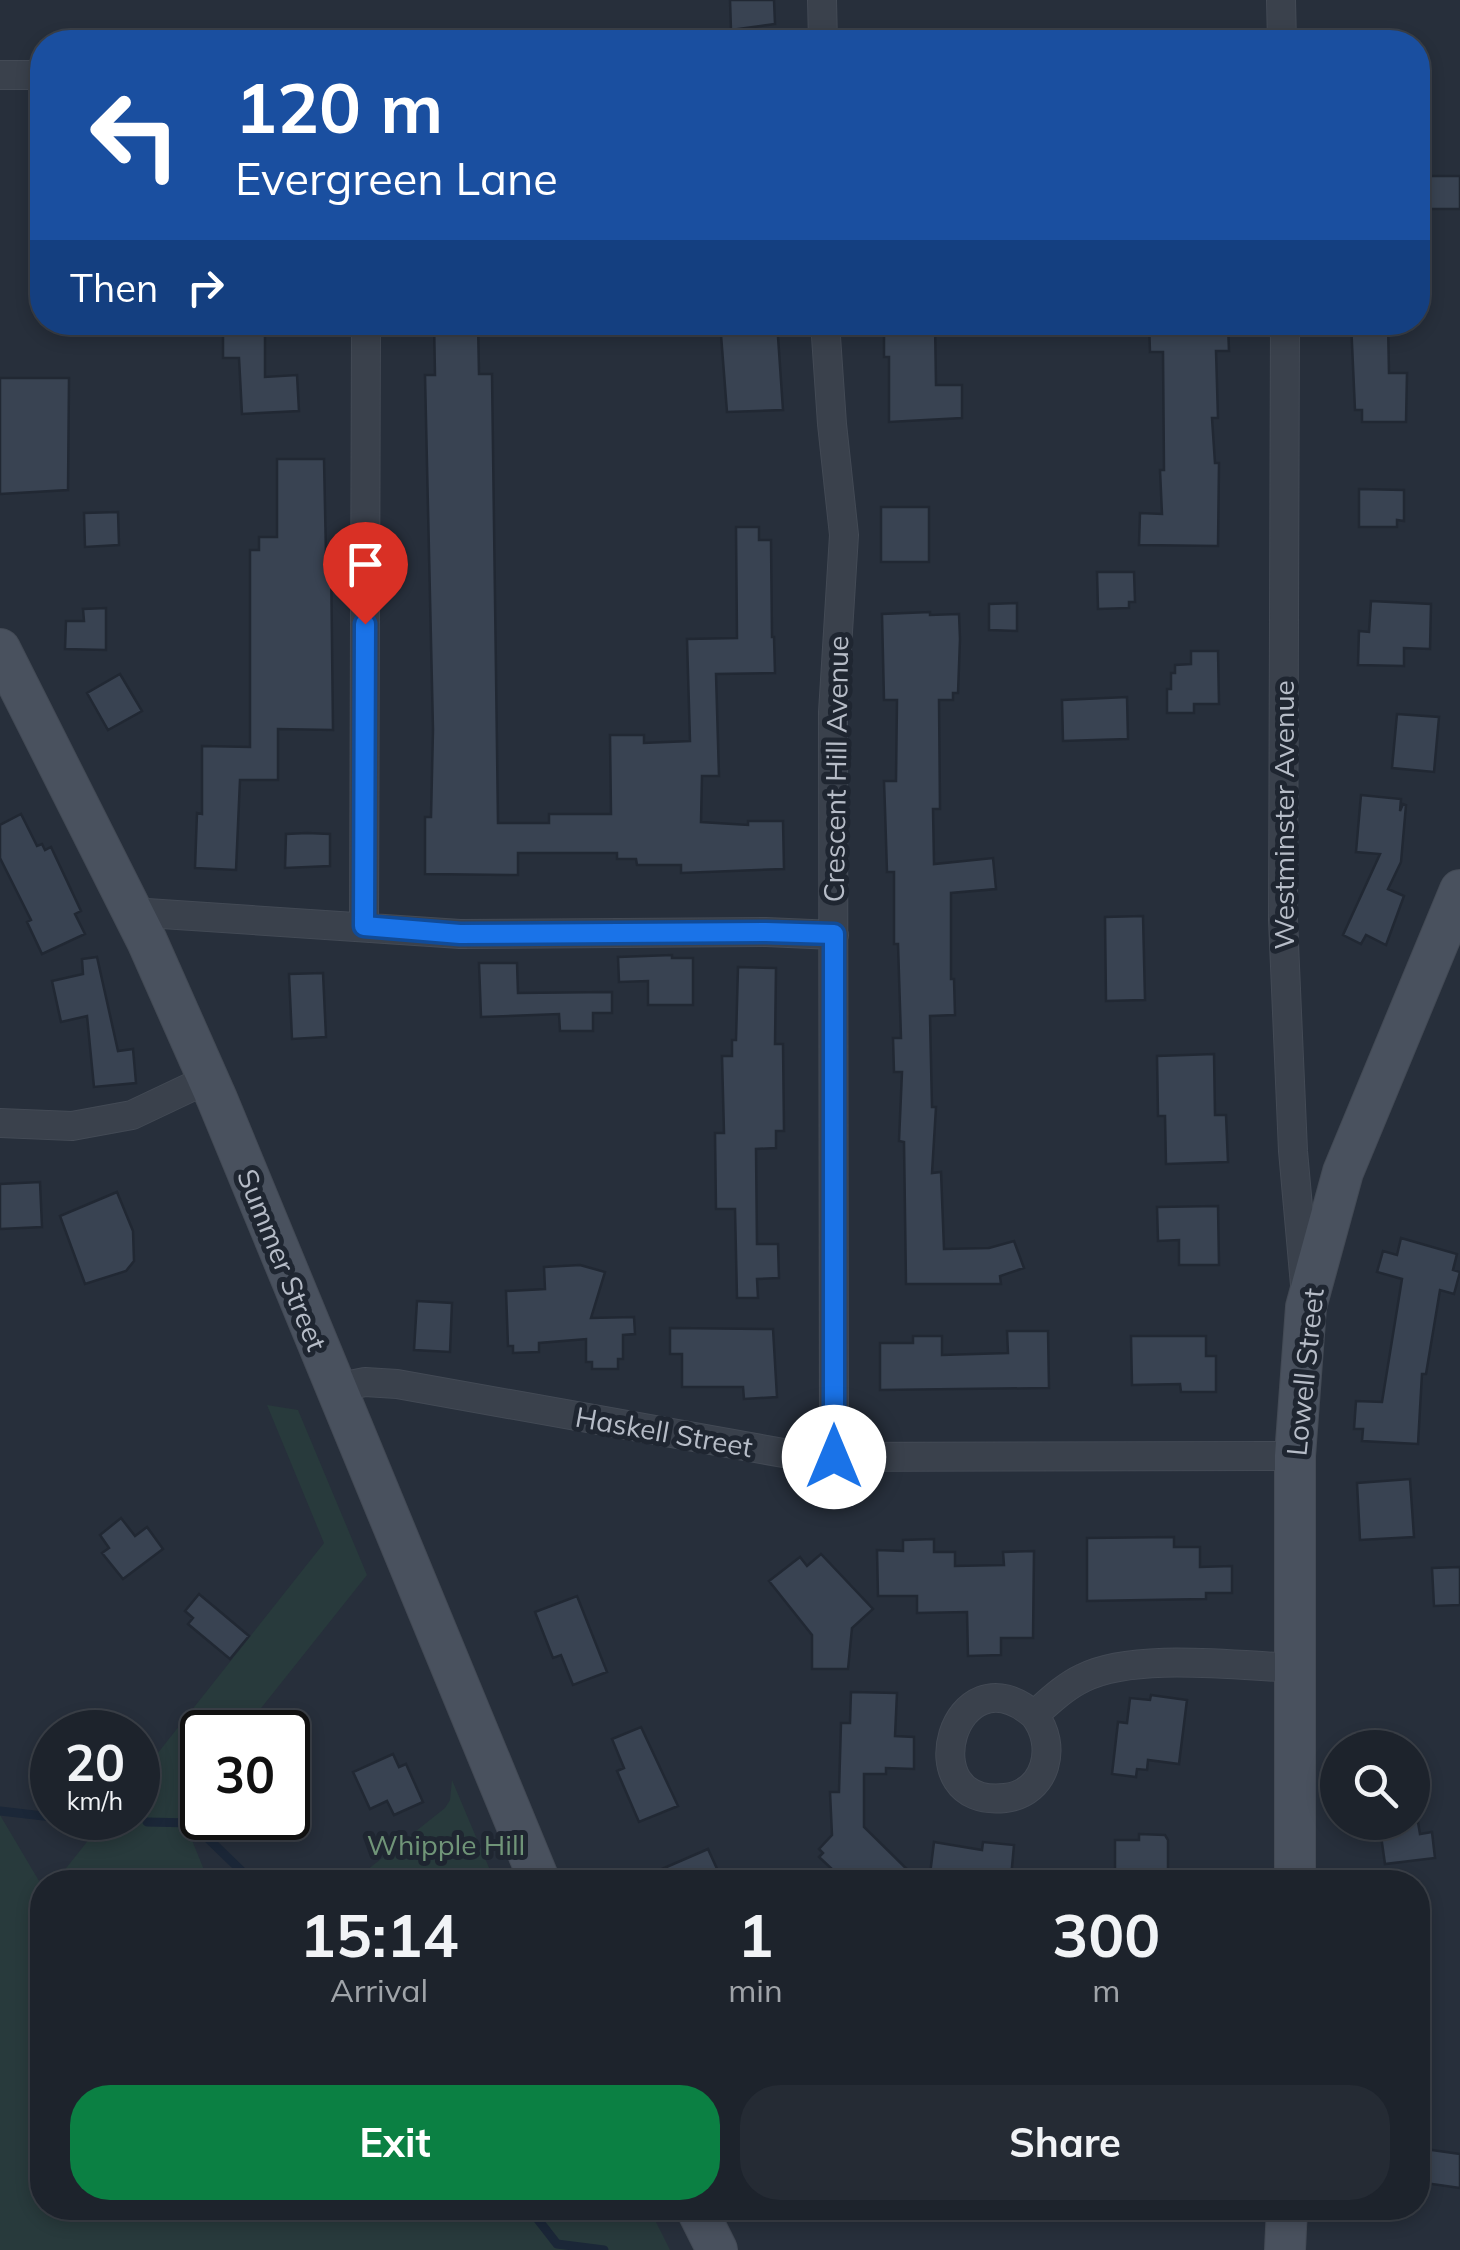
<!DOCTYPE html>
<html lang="en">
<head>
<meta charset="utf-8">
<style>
  body { margin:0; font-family:Mulish,sans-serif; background:#252b34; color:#f1f3f6; height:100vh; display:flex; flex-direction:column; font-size:38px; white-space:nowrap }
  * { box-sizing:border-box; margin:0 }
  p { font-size:32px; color:#a0a4a9 }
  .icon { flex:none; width:55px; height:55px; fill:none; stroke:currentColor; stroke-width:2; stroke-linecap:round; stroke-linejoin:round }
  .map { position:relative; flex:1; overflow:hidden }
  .side { position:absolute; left:30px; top:1870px; width:1400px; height:350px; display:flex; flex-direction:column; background:#1d232c; border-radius:40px; box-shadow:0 5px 15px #0003,0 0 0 2px #3b4048 }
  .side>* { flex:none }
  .banner { position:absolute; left:30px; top:30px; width:1400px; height:305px; border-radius:40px; box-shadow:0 5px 15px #0003,0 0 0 2px #3b4048; background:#1a4fa0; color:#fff; overflow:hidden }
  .fabs { position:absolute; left:1320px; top:1730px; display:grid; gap:20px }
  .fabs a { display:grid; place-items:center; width:110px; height:110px; border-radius:50%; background:#1d232c; box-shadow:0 5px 15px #0003,0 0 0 2px #3b4048; font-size:50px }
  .speed { position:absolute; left:30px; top:1710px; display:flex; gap:20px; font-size:50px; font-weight:700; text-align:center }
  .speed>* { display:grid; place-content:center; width:130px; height:130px; border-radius:50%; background:#1d232c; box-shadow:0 5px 15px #0003,0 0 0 2px #3b4048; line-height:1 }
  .speed small { font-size:25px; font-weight:400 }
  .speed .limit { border:5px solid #111; border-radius:15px; background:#fff; color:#111 }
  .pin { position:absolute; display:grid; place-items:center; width:85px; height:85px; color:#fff; margin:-102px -42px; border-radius:50% 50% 50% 0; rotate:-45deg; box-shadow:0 0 10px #0007 }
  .pin .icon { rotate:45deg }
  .me { position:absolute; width:110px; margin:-55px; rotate:0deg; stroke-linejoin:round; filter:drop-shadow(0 0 8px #0008) }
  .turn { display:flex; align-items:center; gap:35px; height:210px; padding:0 40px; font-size:45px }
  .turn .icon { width:130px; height:130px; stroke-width:2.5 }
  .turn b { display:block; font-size:70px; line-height:85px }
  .then { display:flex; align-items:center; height:95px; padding:0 40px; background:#0003; gap:20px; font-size:38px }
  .eta { display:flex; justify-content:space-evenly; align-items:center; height:170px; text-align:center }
  .eta b { font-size:60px; font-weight:700; line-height:70px }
  .cta { display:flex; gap:20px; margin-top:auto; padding:20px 40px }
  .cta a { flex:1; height:115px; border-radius:40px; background:#0b8043; color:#fff; font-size:40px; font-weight:700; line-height:115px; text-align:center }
  .cta a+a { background:#252b34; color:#f1f3f6 }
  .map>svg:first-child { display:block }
</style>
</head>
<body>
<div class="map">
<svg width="1460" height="2250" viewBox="0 0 1460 2250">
  <rect width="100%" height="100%" fill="#272f3b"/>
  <!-- green -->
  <path fill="#283a3c" d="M 267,1405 L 298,1410 L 367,1575 L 242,1732 L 202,1732 L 202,1782 L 180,1811 L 209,1882 L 55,1882 L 106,1818 L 138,1818 L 138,1778 L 324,1543 Z
    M 452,1780 L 495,1882 L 477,1870 L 462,1869 L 438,1882 L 352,1882 L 445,1808 L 450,1800 Z
    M 0,1815 L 42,1886 L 42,2208 L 649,2208 L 670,2250 L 0,2250 Z"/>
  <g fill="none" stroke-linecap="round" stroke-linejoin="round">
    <!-- stream -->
    <path stroke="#1b2738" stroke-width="9" d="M 0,1811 L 52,1817
      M 56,1818 L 102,1823
      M 147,1822 L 192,1823 L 253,1882
      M 529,2208 L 557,2244 L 604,2250"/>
  </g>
  <!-- building -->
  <path fill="#394352" stroke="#212833" stroke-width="2.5" d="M 730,0 L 774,0 L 775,24 L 731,30 Z
    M 1428,176 L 1460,176 L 1460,209 L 1429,209 Z
    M 223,322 L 265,322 L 265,377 L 297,375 L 299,411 L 242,414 L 239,358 L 223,358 Z
    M 434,322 L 478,322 L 479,374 L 492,374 L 498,823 L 549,823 L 549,814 L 611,814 L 610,735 L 644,735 L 644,743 L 690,741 L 687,639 L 737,638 L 736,527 L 759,527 L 759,540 L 771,540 L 772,637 L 774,637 L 775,673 L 716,674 L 719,776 L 702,776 L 701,822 L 748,825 L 748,821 L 783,821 L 784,869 L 681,873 L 681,865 L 637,865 L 636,859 L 617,859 L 617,853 L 518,853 L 518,875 L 425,874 L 425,817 L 431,817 L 433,730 L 425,375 L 435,375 Z
    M 720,322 L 777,322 L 783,410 L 727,412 Z
    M 884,322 L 935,322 L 936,385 L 962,385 L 962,418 L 889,422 L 889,357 L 884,357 Z
    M 1149,322 L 1228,325 L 1229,351 L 1216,351 L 1218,418 L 1212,418 L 1215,463 L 1219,463 L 1218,546 L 1139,545 L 1140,513 L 1162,514 L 1160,470 L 1164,470 L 1163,352 L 1150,352 Z
    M 1351,322 L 1388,322 L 1389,373 L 1407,373 L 1406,422 L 1362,422 L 1362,410 L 1355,410 Z
    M 0,378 L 69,378 L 68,490 L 0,494 Z
    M 277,459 L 324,459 L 326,555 L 331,555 L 333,730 L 278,729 L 278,780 L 240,780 L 236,870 L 195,868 L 197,813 L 202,814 L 202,746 L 250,747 L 250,550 L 259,550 L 259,537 L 277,537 Z
    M 1359,489 L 1404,490 L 1404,521 L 1397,520 L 1397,527 L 1359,527 Z
    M 881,507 L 929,507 L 929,562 L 881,562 Z
    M 118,512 L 119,545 L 85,547 L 84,513 Z
    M 1097,572 L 1134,572 L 1135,602 L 1129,602 L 1129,608 L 1098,609 Z
    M 1371,601 L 1431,604 L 1430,649 L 1404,648 L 1404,666 L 1358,665 L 1359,631 L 1369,632 Z
    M 1017,603 L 1017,631 L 989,630 L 989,604 Z
    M 106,608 L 106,650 L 65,649 L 66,621 L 84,621 L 83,609 Z
    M 930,612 L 930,615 L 959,614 L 960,639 L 958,693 L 953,693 L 953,700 L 939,700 L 940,809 L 933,809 L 934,864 L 993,858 L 996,889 L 951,893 L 951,979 L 954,979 L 955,1015 L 930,1016 L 932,1107 L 936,1107 L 932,1173 L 941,1172 L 944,1249 L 989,1248 L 1014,1241 L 1024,1268 L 1000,1276 L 1001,1284 L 906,1284 L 904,1142 L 899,1141 L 902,1072 L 894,1072 L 893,1038 L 901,1038 L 898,944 L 894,944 L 894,872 L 887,872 L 885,809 L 884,781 L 896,781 L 897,700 L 884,700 L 882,614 Z
    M 1191,651 L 1218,651 L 1219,704 L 1194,704 L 1194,713 L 1167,713 L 1167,689 L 1171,689 L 1171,673 L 1175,673 L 1175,665 L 1191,664 Z
    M 120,674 L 142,711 L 108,730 L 87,693 Z
    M 1127,697 L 1128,739 L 1063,741 L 1062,700 Z
    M 1397,714 L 1439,717 L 1434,772 L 1392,768 Z
    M 1361,795 L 1401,799 L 1400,811 L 1403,804 L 1406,805 L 1401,862 L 1388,889 L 1404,896 L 1386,945 L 1366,935 L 1361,944 L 1343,935 L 1380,854 L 1356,852 Z
    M 21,814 L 37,846 L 42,844 L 45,850 L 51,847 L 81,911 L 75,914 L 85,934 L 42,954 L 27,922 L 31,920 L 0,858 L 0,825 Z
    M 307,833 L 330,834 L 330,866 L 285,868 L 286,834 Z
    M 1143,916 L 1145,1000 L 1106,1001 L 1105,917 Z
    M 672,955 L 672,958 L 693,958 L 693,1005 L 648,1005 L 648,981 L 619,982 L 618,957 Z
    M 97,957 L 118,1051 L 133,1049 L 136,1083 L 94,1087 L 87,1016 L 61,1022 L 52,981 L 83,974 L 82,959 Z
    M 479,963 L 517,963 L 518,993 L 612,992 L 612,1013 L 593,1013 L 593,1031 L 560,1031 L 559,1014 L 481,1017 Z
    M 738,967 L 776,968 L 775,1044 L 783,1044 L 784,1131 L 776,1131 L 776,1148 L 756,1149 L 757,1244 L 778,1244 L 779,1278 L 757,1279 L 758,1298 L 737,1298 L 735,1209 L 716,1209 L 715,1133 L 724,1133 L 722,1056 L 732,1056 L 732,1040 L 736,1040 Z
    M 323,973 L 326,1037 L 292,1039 L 289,974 Z
    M 1214,1054 L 1215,1115 L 1226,1115 L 1228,1162 L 1166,1164 L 1165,1116 L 1158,1116 L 1157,1056 Z
    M 40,1182 L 42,1227 L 0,1229 L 0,1184 Z
    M 117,1192 L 133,1231 L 134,1261 L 126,1271 L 85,1284 L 60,1216 Z
    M 1218,1206 L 1219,1265 L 1179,1265 L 1179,1240 L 1158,1241 L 1157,1207 Z
    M 1401,1238 L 1457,1254 L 1453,1270 L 1460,1272 L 1454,1294 L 1440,1290 L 1426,1374 L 1422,1374 L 1418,1444 L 1362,1441 L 1363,1429 L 1354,1429 L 1356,1401 L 1382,1402 L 1402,1279 L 1377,1272 L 1383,1251 L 1397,1255 Z
    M 580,1265 L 605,1272 L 591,1318 L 634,1317 L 635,1334 L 623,1335 L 623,1359 L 618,1359 L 618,1369 L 592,1369 L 592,1362 L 586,1362 L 586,1339 L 539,1343 L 539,1352 L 513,1353 L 513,1346 L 508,1346 L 506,1291 L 545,1289 L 544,1267 Z
    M 417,1301 L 452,1303 L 450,1352 L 414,1350 Z
    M 670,1328 L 773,1329 L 777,1397 L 744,1399 L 743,1387 L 682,1387 L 682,1354 L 670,1354 Z
    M 1007,1331 L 1048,1331 L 1049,1388 L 880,1390 L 880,1343 L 913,1343 L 913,1336 L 942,1336 L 942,1355 L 1008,1353 Z
    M 1131,1336 L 1206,1336 L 1206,1356 L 1216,1356 L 1216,1392 L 1181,1392 L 1180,1384 L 1132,1385 Z
    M 1410,1479 L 1414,1537 L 1360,1540 L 1357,1483 Z
    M 121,1518 L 135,1536 L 147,1527 L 163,1549 L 123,1579 L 102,1553 L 109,1548 L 100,1535 Z
    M 1174,1537 L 1174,1547 L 1200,1547 L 1200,1567 L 1232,1566 L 1232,1593 L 1206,1593 L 1206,1599 L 1087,1601 L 1087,1538 Z
    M 934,1539 L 934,1552 L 955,1552 L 955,1566 L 1004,1565 L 1003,1552 L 1034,1551 L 1033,1638 L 1001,1638 L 1001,1655 L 968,1656 L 967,1612 L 917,1613 L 917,1596 L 878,1596 L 877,1550 L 903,1551 L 903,1540 Z
    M 821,1554 L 873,1609 L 852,1628 L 848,1669 L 812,1669 L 812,1635 L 769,1581 L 800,1557 L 807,1566 Z
    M 1460,1567 L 1460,1605 L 1434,1606 L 1432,1568 Z
    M 199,1594 L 249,1636 L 230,1659 L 188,1624 L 193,1618 L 185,1611 Z
    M 577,1596 L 607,1672 L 573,1685 L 561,1655 L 553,1658 L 535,1612 Z
    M 851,1692 L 897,1693 L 895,1736 L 914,1737 L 914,1769 L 886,1768 L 886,1774 L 864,1774 L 864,1827 L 920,1882 L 821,1882 L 833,1870 L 819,1857 L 823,1853 L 819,1849 L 832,1835 L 830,1792 L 839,1792 L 841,1723 L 850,1723 Z
    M 1151,1695 L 1187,1700 L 1179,1764 L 1148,1760 L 1147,1770 L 1137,1769 L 1136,1777 L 1112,1774 L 1118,1722 L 1127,1723 L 1130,1698 L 1150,1700 Z
    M 641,1727 L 678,1806 L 639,1822 L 617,1771 L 624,1768 L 612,1739 Z
    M 393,1754 L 399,1767 L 406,1764 L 423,1802 L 394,1815 L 387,1801 L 370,1809 L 353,1772 Z
    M 1379,1822 L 1418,1822 L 1420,1834 L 1432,1832 L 1435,1858 L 1385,1864 Z
    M 1139,1834 L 1165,1835 L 1168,1840 L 1168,1882 L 1115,1882 L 1115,1840 L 1139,1840 Z
    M 934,1842 L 982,1850 L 983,1842 L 1014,1845 L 1011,1878 L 1003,1877 L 1003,1882 L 929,1882 Z
    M 708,1849 L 723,1882 L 632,1882 Z
    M 1418,2148 L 1460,2154 L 1460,2188 L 1418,2182 Z"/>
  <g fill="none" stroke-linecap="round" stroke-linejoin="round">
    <defs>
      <path id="street" d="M 822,0 L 823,42
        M 1281,0 L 1282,42
        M 0,75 L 42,75
        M 825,322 L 832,424 L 844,535 L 833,712 L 834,1457
        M 1285,322 L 1283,920 L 1293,1151 L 1305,1285
        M 132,912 L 460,934 L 766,932 L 834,935
        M 364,927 L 366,322
        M 0,1123 L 72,1126 L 132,1115 L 208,1079
        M 335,1388 L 365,1382 L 397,1384 L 806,1457 L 1295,1456
        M 1034,1715 C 954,1646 908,1809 1005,1798 C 1047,1793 1058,1745 1034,1715 C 1049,1702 1064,1687 1083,1678 C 1134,1652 1239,1666 1297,1668"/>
      <path id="secondary" d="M 0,649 L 147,941 L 217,1099 L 540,1882
        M 1295,1882 L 1295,1456 L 1306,1307 L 1343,1172 L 1460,890
        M 696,2208 L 717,2250
        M 1285,2250 L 1287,2208"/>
    </defs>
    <!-- street casing -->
    <use href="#street" stroke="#434a55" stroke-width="30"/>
    <!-- secondary casing -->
    <use href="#secondary" stroke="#434a55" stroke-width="42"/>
    <!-- street -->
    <use href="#street" stroke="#3a414c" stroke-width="28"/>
    <!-- secondary -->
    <use href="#secondary" stroke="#49515e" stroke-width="40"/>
  </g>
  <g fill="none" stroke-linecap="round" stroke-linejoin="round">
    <defs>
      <path id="route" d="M 365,624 L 364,926 L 460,934 L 766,932 L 834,934 L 834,1457"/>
    </defs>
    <!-- route casing -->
    <use href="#route" stroke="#114b97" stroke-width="25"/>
    <!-- route -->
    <use href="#route" stroke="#1a73e8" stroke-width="18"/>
  </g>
  <g text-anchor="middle" stroke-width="10" stroke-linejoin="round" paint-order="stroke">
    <!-- street labels -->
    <g font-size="28" fill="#b6bcc7" stroke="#1f2631">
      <text transform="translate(836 769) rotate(-89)" y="10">Crescent Hill Avenue</text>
      <text transform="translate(1284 815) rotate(-90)" y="10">Westminster Avenue</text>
      <text transform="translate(282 1260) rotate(68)" y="10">Summer Street</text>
      <text transform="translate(1305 1372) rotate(-84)" y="10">Lowell Street</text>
      <text transform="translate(664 1432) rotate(10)" y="10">Haskell Street</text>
    </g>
    <!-- park labels -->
    <g font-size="28" fill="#709578" stroke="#1f2631">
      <text x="446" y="1855">Whipple Hill</text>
    </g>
  </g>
</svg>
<div class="fabs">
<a><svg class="icon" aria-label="search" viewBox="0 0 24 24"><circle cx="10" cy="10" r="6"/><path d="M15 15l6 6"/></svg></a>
</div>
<div class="speed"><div>20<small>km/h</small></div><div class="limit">30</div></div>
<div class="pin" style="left:365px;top:624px;background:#d93025"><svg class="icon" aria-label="arrive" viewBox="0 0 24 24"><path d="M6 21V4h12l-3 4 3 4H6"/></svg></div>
<svg class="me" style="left:834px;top:1457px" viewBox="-20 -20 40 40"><circle r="19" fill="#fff"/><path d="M0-13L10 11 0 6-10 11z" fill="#1a73e8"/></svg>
<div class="banner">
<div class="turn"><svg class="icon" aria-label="left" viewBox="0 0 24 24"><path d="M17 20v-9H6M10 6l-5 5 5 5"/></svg><div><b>120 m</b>Evergreen Lane</div></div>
<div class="then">Then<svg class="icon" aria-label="right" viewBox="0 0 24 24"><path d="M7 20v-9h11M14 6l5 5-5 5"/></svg></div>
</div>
<section class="side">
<div class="eta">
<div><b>15:14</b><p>Arrival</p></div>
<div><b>1</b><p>min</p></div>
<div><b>300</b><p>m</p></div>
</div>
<div class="cta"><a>Exit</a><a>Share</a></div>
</section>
</div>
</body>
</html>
